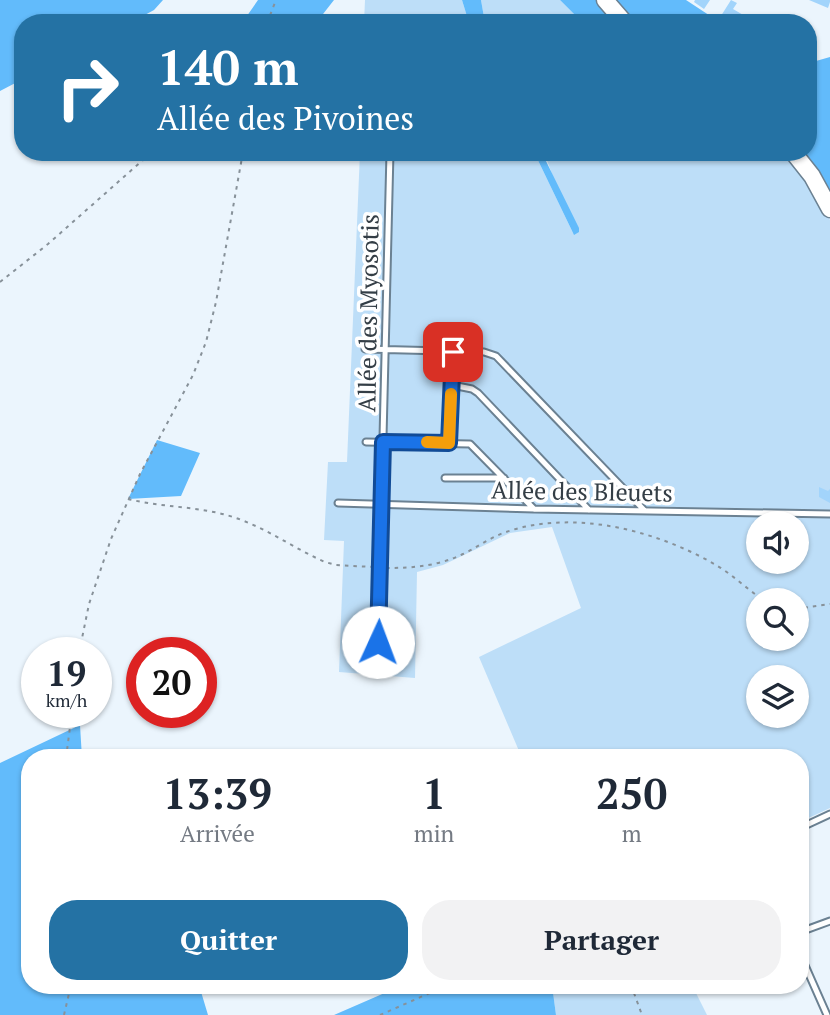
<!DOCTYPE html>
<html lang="fr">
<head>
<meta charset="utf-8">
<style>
  body { margin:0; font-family:"PT Serif",serif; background:#f2f2f3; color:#1f2937; height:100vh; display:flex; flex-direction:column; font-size:26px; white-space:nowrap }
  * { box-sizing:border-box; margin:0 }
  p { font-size:23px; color:#747a83 }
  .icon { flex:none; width:38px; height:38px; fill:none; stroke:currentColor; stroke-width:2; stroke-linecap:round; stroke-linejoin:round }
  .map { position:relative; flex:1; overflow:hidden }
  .side { position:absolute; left:21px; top:749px; width:788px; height:245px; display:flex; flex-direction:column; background:#fff; border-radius:28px; box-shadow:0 2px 5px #0004 }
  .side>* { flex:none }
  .banner { position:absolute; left:14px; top:14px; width:803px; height:147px; border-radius:28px; box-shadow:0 2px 5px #0004; background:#2472a4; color:#fff; overflow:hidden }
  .fabs { position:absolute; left:746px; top:511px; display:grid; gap:14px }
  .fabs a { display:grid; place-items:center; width:63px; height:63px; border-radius:50%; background:#fff; box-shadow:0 2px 5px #0004; font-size:35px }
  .speed { position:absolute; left:21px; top:637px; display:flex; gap:14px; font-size:35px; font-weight:700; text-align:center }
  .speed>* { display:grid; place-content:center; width:91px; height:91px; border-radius:50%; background:#fff; box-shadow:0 2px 5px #0004; line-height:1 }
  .speed small { font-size:18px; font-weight:400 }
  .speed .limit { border:10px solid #d22; background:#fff; color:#111 }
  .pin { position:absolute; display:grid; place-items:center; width:60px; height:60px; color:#fff; margin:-30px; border-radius:14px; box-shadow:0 4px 10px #0006 }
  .me { position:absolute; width:77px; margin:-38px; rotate:2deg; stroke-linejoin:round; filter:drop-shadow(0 0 5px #0008) }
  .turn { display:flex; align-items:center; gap:24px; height:147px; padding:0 28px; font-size:32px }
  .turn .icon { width:91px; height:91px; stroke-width:2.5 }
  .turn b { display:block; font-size:49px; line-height:60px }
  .eta { display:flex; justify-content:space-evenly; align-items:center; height:119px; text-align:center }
  .eta b { font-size:42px; font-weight:700; line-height:49px }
  .primary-button { display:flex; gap:14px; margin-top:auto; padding:14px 28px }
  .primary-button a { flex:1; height:80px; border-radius:28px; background:#2472a4; color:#fff; font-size:28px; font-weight:700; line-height:80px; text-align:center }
  .primary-button a+a { background:#f2f2f3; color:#1f2937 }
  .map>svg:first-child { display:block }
</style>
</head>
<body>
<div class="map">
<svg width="830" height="1015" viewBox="0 0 830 1015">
  <rect width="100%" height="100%" fill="#ebf5fd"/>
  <!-- green -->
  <path fill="#bddef8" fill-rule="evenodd" d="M 365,0 L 462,0 L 469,23 L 364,23 Z
    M 481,0 L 560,0 L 583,23 L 485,23 Z
    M 360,152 L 534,152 L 574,235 L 544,152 L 786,152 L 811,184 L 830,220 L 830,808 L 800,822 L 800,758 L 522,758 L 479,657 L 581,608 L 552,527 L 510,533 L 443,565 L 417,572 L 415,678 L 339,672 L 344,541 L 324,540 L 328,462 L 347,462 ZM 758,523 L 796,523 L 796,562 L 758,562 ZM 758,600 L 796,600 L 796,639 L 758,639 ZM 758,677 L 796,677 L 796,716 L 758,716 Z
    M 552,985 L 692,985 L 707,1015 L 556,1015 Z"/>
  <!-- forest -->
  <path fill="#62bbfb" d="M 0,0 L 163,0 L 154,10 L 130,23 L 23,23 L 23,79 L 0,91 Z
    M 258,0 L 334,0 L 316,23 L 242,23 Z
    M 462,0 L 481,0 L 485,23 L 469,23 Z
    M 560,0 L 598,0 L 619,23 L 583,23 Z
    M 613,0 L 686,0 L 721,23 L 635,23 Z
    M 830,57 L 830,191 L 814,165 L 803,152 L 808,152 L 809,63 Z
    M 534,152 L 544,152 L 543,155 L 579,228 L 579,232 L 574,235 Z
    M 157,440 L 200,453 L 181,496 L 128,499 Z
    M 80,725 L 82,758 L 30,758 L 30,985 L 199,985 L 208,1015 L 0,1015 L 0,763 Z
    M 403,985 L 552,985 L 556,1015 L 334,1015 Z"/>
  <!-- building -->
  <path fill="#a2d4fb" d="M 695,0 L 710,0 L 704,9 L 694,2 Z
    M 731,0 L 737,3 L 733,9 L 745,16 L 741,23 L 729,16 L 725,23 L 719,19 Z
    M 809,0 L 830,0 L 830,2 L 828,8 Z
    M 819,487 L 828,491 L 830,489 L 830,503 L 819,497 Z"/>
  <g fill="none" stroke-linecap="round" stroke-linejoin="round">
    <defs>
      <path id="lane" d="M 365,349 L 484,352 L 496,356 L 644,510
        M 452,385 L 472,389 L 478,393 L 589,510
        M 366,442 L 470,444 L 534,509
        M 449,443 L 453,352
        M 445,478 L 504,478
        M 338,503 L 534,509 L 830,514
        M 378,642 L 390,152
        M 800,828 L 830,814
        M 800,932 L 830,921
        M 800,954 L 827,1015"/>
      <path id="secondary" d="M 605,0 L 625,23
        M 793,152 L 812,176 L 830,209"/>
    </defs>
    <!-- lane casing -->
    <use href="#lane" stroke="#6b8192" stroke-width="9"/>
    <!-- secondary casing -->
    <use href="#secondary" stroke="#6b8192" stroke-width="19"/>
    <!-- path -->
    <path stroke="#879199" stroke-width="2" stroke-dasharray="3.5 5" stroke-linecap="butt" d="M 267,23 L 276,0
      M 0,282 L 48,244 L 152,152
      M 128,499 C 164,508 202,506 236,518 C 268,529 295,549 325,562 L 336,565 L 373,567
      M 386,568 C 414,568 438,566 463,554 C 478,547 491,537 506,532 C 573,509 656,530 716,565 C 733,575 747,589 763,600
      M 796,609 L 830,604
      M 79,653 L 89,604 L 111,539 L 140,474 L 193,375 L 206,342 L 216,302 L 243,152
      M 66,758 L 72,712
      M 631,985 L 642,1015
      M 64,1015 L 71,985
      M 380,1015 L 448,985"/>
    <!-- lane -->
    <use href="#lane" stroke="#fff" stroke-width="5"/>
    <!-- secondary -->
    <use href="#secondary" stroke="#fff" stroke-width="16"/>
  </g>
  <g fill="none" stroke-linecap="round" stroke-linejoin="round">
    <defs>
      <path id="route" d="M 378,642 L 383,442 L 449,443 L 453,352"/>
    </defs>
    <!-- route casing -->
    <use href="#route" stroke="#114b97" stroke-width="18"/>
    <!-- route -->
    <use href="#route" stroke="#1a73e8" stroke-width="12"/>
    <!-- slow -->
    <path stroke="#f59e0b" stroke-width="12" d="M 427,442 L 449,443 L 451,394"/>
  </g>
  <g text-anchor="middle" stroke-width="7" stroke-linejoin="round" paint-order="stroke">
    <!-- street labels -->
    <g font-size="24" fill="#343e46" stroke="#fff">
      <text transform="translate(369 313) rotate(-89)" y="8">Allée des Myosotis</text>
      <text transform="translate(582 492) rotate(1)" y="8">Allée des Bleuets</text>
    </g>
  </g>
</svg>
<div class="fabs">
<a><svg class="icon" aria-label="sound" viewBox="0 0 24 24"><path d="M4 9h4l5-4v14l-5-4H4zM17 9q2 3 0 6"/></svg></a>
<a><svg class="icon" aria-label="search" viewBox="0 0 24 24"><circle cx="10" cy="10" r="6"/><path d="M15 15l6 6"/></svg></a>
<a><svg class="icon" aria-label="layers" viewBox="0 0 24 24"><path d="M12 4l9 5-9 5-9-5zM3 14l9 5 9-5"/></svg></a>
</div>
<div class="speed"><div>19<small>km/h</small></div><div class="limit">20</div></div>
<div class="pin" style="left:453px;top:352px;background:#d93025"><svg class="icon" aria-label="arrive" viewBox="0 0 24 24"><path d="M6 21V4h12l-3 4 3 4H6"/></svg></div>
<svg class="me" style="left:378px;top:642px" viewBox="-20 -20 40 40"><circle r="19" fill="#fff"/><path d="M0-13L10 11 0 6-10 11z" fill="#1a73e8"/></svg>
<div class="banner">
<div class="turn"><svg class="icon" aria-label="right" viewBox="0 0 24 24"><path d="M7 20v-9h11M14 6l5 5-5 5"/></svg><div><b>140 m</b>Allée des Pivoines</div></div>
</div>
<section class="side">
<div class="eta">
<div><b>13:39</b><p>Arrivée</p></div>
<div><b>1</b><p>min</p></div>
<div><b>250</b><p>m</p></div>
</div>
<div class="primary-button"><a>Quitter</a><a>Partager</a></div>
</section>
</div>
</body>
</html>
